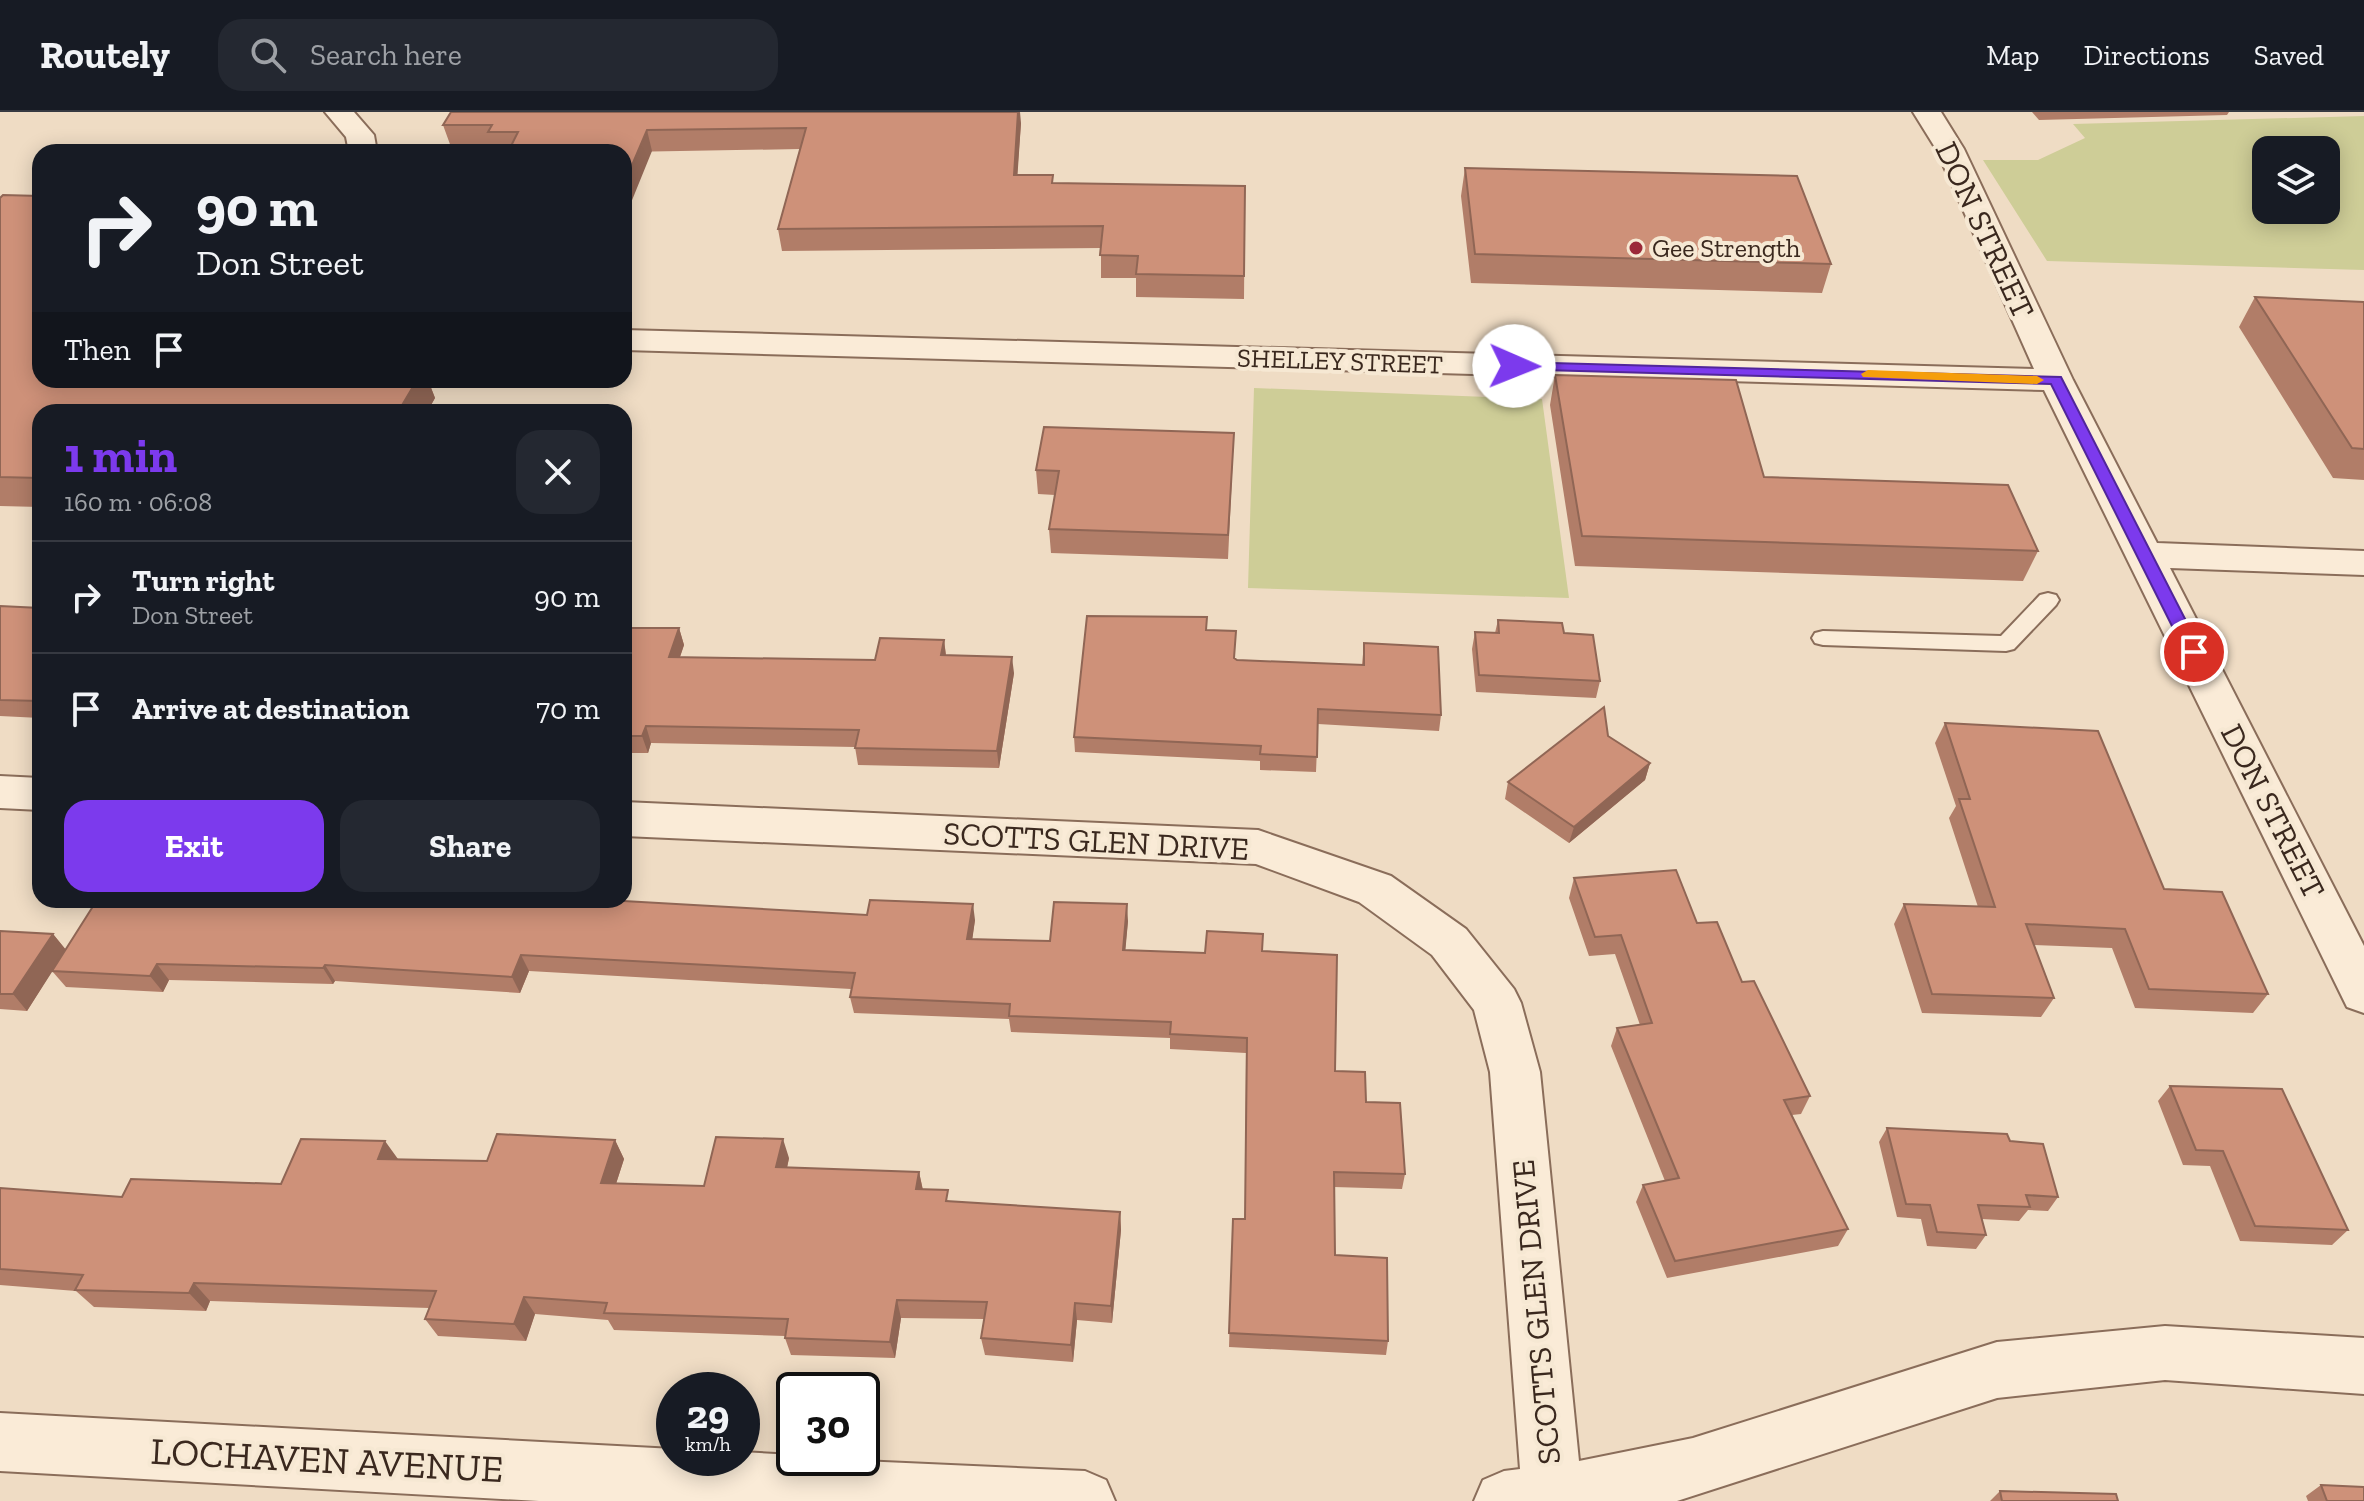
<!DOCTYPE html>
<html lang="en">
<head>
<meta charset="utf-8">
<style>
  body { margin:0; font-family:"Zilla Slab",serif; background:#242831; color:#f1f3f6; height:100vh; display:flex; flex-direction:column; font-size:30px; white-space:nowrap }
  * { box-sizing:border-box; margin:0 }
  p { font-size:26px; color:#9ea1a6 }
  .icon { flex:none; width:44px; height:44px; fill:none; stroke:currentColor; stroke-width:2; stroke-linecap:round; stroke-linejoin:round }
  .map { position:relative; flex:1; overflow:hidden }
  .details { position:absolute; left:32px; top:292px; width:600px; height:504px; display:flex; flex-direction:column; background:#171b24; border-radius:24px; box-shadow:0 4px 20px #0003 }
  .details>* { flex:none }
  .top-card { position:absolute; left:32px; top:32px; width:600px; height:244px; border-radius:24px; box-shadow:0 4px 20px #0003; background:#171b24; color:#f1f3f6; overflow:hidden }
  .controls { position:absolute; left:2252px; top:24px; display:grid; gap:16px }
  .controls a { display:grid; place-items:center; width:88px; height:88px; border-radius:16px; background:#171b24; box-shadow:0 4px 20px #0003; font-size:40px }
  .speed { position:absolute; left:656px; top:1260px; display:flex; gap:16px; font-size:40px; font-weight:700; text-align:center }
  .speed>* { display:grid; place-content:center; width:104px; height:104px; border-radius:50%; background:#171b24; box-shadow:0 4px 20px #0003; line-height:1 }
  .speed small { font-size:20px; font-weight:400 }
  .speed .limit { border:4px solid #111; border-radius:12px; background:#fff; color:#111 }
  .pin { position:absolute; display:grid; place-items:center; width:68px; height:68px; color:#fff; margin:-34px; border:4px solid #fff; border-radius:50%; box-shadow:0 2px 8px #0007 }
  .me { position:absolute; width:88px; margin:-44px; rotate:91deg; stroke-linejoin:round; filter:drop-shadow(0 0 6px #0008) }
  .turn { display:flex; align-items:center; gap:28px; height:168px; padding:0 32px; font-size:36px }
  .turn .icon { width:104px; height:104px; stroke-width:2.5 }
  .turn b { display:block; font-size:56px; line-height:68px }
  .then { display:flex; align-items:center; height:76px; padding:0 32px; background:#0003; gap:16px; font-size:30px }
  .round { display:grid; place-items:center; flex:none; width:84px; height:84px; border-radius:24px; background:#242831 }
  .headline { display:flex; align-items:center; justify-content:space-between; height:136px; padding:0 32px }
  h1 { font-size:48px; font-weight:800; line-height:60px; color:#7c3aed }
  .action { display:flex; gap:16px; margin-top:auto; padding:16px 32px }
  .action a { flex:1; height:92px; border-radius:24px; background:#7c3aed; color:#fff; font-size:32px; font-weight:800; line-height:92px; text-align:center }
  .action a+a { background:#242831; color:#f1f3f6 }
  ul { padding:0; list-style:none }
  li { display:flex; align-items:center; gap:24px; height:112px; padding:0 32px; border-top:2px solid #363941 }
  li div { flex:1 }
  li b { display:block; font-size:30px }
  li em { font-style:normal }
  header { display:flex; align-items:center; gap:48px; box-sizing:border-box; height:112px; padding:0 40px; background:#171b24; border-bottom:2px solid #363941 }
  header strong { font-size:38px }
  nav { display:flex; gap:44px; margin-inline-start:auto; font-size:28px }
  .search { width:560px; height:72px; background:#242831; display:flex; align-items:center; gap:20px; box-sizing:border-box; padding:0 28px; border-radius:24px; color:#9ea1a6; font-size:30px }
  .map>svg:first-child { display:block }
</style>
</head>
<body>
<header>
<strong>Routely</strong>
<div class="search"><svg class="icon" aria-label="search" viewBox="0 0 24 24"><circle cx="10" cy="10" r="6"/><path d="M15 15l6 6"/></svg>Search here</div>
<nav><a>Map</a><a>Directions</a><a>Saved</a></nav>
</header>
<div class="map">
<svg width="2364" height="1389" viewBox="0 0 2364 1389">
  <rect width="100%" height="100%" fill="#efdcc4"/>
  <!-- green -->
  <path fill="#cecd97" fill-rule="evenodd" d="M 2364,4 L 2364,158 L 2047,149 L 1983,48 L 2038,48 L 2085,26 L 2073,12 ZM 2266,38 L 2326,38 L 2326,98 L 2266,98 Z
    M 1254,276 L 1542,287 L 1569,486 L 1248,476 Z"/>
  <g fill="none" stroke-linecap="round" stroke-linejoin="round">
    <defs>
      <path id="lane" d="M 2048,481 L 2056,483 L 2059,488 L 2056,493 L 2014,537 L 2006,539 L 1823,533 L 1815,531 L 1812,526 L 1815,521 L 1823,519 L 2001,524 L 2040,483 Z"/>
      <path id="street" d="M 325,0 L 354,0 L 374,23 L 377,40 L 349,40 L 346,25 Z
        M 1913,0 L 1941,0 L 1964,37 L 2073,268 L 2157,431 L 2364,439 L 2364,463 L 2170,456 L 2364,834 L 2364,901 L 2347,895 L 2044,278 L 624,238 L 624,218 L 2034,257 L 1936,37 Z
        M 0,664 L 40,666 L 40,698 L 0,696 Z
        M 624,690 L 1258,718 L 1391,764 L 1466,817 L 1514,877 L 1521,891 L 1540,960 L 1579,1349 L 1693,1326 L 1997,1230 L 2165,1214 L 2364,1226 L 2364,1282 L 2165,1268 L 1997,1286 L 1677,1389 L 1474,1389 L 1483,1368 L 1504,1359 L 1520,1357 L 1490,960 L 1474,898 L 1432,843 L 1359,790 L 1256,752 L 624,724 Z
        M 0,1301 L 674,1337 L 674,1346 L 742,1346 L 742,1340 L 794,1343 L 794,1346 L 1085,1359 L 1106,1368 L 1115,1389 L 539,1389 L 0,1359 Z"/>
    </defs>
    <!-- lane casing -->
    <use href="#lane" stroke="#8a6d5a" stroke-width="4"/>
    <!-- street casing -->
    <use href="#street" stroke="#8a6d5a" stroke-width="4"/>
    <!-- lane -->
    <use href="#lane" fill="#faebd7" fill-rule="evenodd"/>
    <!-- street -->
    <use href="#street" fill="#faebd7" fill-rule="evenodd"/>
  </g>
  <!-- wall -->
  <path fill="#b17d68" d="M 2032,0 L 2229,0 L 2227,3 L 2039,8 Z
    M 1021,11 L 1017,63 L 1053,71 L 1245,74 L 1244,187 L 1136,185 L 1136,166 L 1101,166 L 1101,136 L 782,139 L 778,117 L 800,37 L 624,40 L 495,40 L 493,34 L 451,35 L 443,13 Z
    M 1465,56 L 1831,152 L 1822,181 L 1471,171 L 1461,84 Z
    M 0,86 L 40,268 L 428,268 L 435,286 L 427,300 L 40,300 L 40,395 L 0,394 Z
    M 2255,185 L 2364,190 L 2364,368 L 2333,366 L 2239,215 Z
    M 1555,263 L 1764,365 L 2038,439 L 2023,469 L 1575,454 L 1550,293 Z
    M 1234,321 L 1228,447 L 1051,441 L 1049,417 L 1055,383 L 1038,382 L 1036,358 Z
    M 0,494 L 40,496 L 40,606 L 0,604 Z
    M 1207,505 L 1207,518 L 1237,548 L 1362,553 L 1364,531 L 1441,603 L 1439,619 L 1318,612 L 1316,660 L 1260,658 L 1260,649 L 1075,640 L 1074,625 Z
    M 1498,508 L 1564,521 L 1600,569 L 1596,586 L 1476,580 L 1472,537 L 1475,520 L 1495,521 Z
    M 624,516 L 679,516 L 684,533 L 680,545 L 875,548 L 944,528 L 946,543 L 1014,561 L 999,656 L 858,653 L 855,635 L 651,631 L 648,641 L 624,641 Z
    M 1945,611 L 2164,777 L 2268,882 L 2253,901 L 2135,896 L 2112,836 L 2034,833 L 2054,886 L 2041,905 L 1922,901 L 1894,812 L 1904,792 L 1978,795 L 1949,706 L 1956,694 L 1935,631 Z
    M 1650,651 L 1645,668 L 1569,731 L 1505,687 L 1508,670 Z
    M 1574,766 L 1697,811 L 1742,870 L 1810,984 L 1801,1002 L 1792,1003 L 1848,1117 L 1838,1134 L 1667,1166 L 1636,1090 L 1643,1073 L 1665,1069 L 1611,934 L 1617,916 L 1640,913 L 1615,842 L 1589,844 L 1569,786 Z
    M 867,803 L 975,808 L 972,827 L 1050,829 L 1128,809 L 1125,838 L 1205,841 L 1262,839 L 1335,959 L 1366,990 L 1405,1062 L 1402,1077 L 1334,1075 L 1335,1143 L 1388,1229 L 1386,1243 L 1229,1235 L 1233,1107 L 1245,1107 L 1246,941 L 1170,937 L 1170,926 L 1011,920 L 1009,907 L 854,901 L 850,885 L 851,877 L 529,859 L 520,881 L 335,869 L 333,872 L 169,868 L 163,880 L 66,875 L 52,859 L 27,899 L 0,897 L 0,819 L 53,822 L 66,838 Z
    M 2170,974 L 2348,1118 L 2332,1133 L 2240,1129 L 2210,1054 L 2183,1053 L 2158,989 Z
    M 1887,1016 L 2010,1029 L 2058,1085 L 2048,1099 L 2028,1098 L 2019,1109 L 1982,1107 L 1986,1123 L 1976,1137 L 1927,1134 L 1921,1107 L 1897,1105 L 1879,1030 Z
    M 615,1028 L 624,1047 L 616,1072 L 704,1074 L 789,1046 L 787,1056 L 919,1060 L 923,1078 L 950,1089 L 1120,1100 L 1121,1118 L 1112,1211 L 1077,1208 L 1073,1250 L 985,1243 L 981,1226 L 984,1207 L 901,1206 L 895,1246 L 791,1243 L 785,1226 L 785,1224 L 614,1218 L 608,1208 L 535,1202 L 526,1229 L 438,1224 L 425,1207 L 429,1196 L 210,1189 L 206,1199 L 94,1195 L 76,1179 L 0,1173 L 0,1076 L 122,1085 L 281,1072 L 397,1048 L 487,1049 Z
    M 2321,1373 L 2364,1389 L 2308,1389 L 2306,1384 Z
    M 2000,1379 L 2118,1389 L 1990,1389 Z"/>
  <!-- shaded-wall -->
  <path fill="#906655" d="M 1018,0 L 1020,0 L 1021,11 L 1016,85 L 1014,63 Z
    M 647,18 L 652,39 L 624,108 L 624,72 Z
    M 417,268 L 428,268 L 435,286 L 427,300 L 398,300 Z
    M 679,516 L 684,533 L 674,562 L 669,545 Z
    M 944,528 L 946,545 L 941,543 Z
    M 1012,545 L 1014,561 L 999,656 L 997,639 Z
    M 646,614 L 651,631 L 648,641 L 642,624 Z
    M 1650,651 L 1645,668 L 1569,731 L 1574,715 Z
    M 973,792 L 975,808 L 970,844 L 967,827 Z
    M 1127,792 L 1128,809 L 1124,854 L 1123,838 Z
    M 53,822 L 66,838 L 27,899 L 13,882 Z
    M 521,843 L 529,859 L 520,881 L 512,865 Z
    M 157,852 L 169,868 L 163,880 L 150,864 Z
    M 325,853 L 335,869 L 333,872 L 323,856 Z
    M 783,1027 L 789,1046 L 783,1074 L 776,1055 Z
    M 615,1028 L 624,1047 L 610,1090 L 601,1071 Z
    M 385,1029 L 398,1047 L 378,1047 Z
    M 919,1060 L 923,1079 L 916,1077 Z
    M 1120,1100 L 1121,1118 L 1112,1211 L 1111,1194 Z
    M 194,1171 L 210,1189 L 206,1199 L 189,1181 Z
    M 524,1185 L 535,1202 L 526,1229 L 514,1212 Z
    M 897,1188 L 901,1206 L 895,1246 L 890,1230 Z
    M 1075,1191 L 1077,1208 L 1073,1250 L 1071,1233 Z"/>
  <!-- building -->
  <path fill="#ce9179" stroke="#906655" stroke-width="2" d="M 451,0 L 1018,0 L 1014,63 L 1053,63 L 1052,71 L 1245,74 L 1244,164 L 1136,162 L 1138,144 L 1100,143 L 1103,114 L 778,117 L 806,16 L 647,18 L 624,72 L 624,40 L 508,40 L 518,20 L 488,20 L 492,13 L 443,13 Z
    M 1465,56 L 1797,64 L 1831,152 L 1475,142 Z
    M 3,83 L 40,84 L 40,268 L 417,268 L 398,300 L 40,300 L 40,366 L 0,365 L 0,86 Z
    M 2255,185 L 2364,190 L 2364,337 L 2352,336 Z
    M 1555,263 L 1736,268 L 1764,365 L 2008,373 L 2038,439 L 1582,424 Z
    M 1044,315 L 1234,321 L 1228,423 L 1049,417 L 1059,359 L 1036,358 Z
    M 0,494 L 40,496 L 40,589 L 0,588 Z
    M 1087,504 L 1207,505 L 1206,518 L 1236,519 L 1234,546 L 1237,548 L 1364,553 L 1364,531 L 1438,535 L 1441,603 L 1318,597 L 1317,645 L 1260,642 L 1261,634 L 1074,625 Z
    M 1498,508 L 1562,511 L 1564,521 L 1593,523 L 1600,569 L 1479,563 L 1475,520 L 1499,521 Z
    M 624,516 L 679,516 L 669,545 L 875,548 L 880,526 L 944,528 L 941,543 L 1012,545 L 997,639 L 855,636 L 859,618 L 646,614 L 642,624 L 624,624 Z
    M 1604,595 L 1608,624 L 1650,651 L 1574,715 L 1508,670 Z
    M 1945,611 L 2098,619 L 2164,777 L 2222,780 L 2268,882 L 2149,877 L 2125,817 L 2026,812 L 2054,886 L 1932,882 L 1904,792 L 1995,795 L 1959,687 L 1970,687 Z
    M 1676,758 L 1697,811 L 1717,810 L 1742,870 L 1754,869 L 1810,984 L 1784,988 L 1848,1117 L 1675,1149 L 1643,1073 L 1679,1066 L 1617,916 L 1652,911 L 1621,823 L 1595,825 L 1574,766 Z
    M 97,788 L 606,788 L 867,803 L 870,788 L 973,792 L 967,827 L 1050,829 L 1054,790 L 1127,792 L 1123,838 L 1205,841 L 1207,819 L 1263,822 L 1262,839 L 1337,843 L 1335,959 L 1365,960 L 1366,990 L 1400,991 L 1405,1062 L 1334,1060 L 1335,1143 L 1387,1146 L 1388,1229 L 1229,1221 L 1233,1107 L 1245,1107 L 1247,926 L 1170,922 L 1171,910 L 1009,904 L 1010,892 L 850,885 L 855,861 L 521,843 L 512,865 L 325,853 L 323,856 L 157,852 L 150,864 L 52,859 Z
    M 0,819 L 53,822 L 13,882 L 0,882 Z
    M 2170,974 L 2282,977 L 2348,1118 L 2255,1114 L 2223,1039 L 2196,1038 Z
    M 1887,1016 L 2007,1022 L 2010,1029 L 2043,1032 L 2058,1085 L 2026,1083 L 2030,1095 L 1978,1093 L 1986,1123 L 1937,1120 L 1930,1093 L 1906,1092 Z
    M 497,1022 L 615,1028 L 601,1071 L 704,1074 L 716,1025 L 783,1027 L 776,1055 L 919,1060 L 916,1077 L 948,1078 L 946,1089 L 1120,1100 L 1111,1194 L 1075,1191 L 1071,1233 L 981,1226 L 987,1190 L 897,1188 L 890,1230 L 785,1226 L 788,1207 L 604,1201 L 607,1191 L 524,1185 L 514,1212 L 425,1207 L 436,1179 L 194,1171 L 189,1181 L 75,1178 L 83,1163 L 0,1157 L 0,1076 L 122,1085 L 131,1067 L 281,1072 L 301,1027 L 385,1029 L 378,1047 L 487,1049 Z
    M 2321,1373 L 2364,1375 L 2364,1389 L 2327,1389 Z
    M 2000,1379 L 2116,1382 L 2118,1389 L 2002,1389 Z"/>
  <!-- route -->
  <path fill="#7c3aed" stroke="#51269a" stroke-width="2" d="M 1514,250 L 2061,265 L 2202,540 L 2194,546 L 2185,540 L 2051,272 L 1509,257 L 1507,254 Z"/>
  <!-- slow -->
  <path fill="#f59e0b" d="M 1868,258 L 2037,264 L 2044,268 L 2037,272 L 1863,265 L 1861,262 Z"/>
  <!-- markers -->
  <circle fill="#9b2838" stroke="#f6e8d3" stroke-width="3" cx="1636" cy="136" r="8"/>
  <g text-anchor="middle" stroke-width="8" stroke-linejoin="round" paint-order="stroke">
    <!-- far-poi labels -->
    <g font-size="26" fill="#3a281e" stroke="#f6e8d3" text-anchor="start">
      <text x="1652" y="145">Gee Strength</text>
    </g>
    <!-- far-street labels -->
    <g font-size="26" fill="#3a281e" stroke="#f6e8d3">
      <text transform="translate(1340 249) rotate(2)" y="9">SHELLEY STREET</text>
    </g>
    <!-- street labels -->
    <g font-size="32" fill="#3a281e" stroke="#f6e8d3">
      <text transform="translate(1985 118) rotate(65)" y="11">DON STREET</text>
      <text transform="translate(2273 699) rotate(63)" y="11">DON STREET</text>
      <text transform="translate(1096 729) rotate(3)" y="11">SCOTTS GLEN DRIVE</text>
      <text transform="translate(1536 1200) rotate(-95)" y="11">SCOTTS GLEN DRIVE</text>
    </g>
    <!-- near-street labels -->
    <g font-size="38" fill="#3a281e" stroke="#f6e8d3">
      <text transform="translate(327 1348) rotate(3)" y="13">LOCHAVEN AVENUE</text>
    </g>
  </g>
</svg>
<div class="controls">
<a><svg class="icon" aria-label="layers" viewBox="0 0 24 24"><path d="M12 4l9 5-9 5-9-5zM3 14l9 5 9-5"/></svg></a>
</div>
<div class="speed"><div>29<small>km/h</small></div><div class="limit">30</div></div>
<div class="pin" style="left:2194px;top:540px;background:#d93025"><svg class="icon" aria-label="arrive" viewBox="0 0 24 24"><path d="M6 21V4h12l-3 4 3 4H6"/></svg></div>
<svg class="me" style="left:1514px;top:254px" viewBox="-20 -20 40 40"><circle r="19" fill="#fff"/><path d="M0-13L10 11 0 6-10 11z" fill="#7c3aed"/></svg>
<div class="top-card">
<div class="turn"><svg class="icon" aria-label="right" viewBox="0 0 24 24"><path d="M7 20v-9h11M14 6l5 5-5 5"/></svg><div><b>90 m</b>Don Street</div></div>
<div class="then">Then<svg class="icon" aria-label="arrive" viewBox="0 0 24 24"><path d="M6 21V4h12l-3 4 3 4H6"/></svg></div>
</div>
<section class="details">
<div class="headline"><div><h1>1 min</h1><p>160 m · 06:08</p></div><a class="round"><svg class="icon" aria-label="close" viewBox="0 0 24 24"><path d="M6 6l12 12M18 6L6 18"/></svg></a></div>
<ul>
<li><svg class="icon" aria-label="right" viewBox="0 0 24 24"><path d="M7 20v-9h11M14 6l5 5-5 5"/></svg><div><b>Turn right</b><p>Don Street</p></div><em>90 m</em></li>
<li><svg class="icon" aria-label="arrive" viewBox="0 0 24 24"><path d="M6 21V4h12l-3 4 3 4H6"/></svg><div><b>Arrive at destination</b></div><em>70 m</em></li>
</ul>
<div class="action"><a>Exit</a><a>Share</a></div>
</section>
</div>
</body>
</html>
